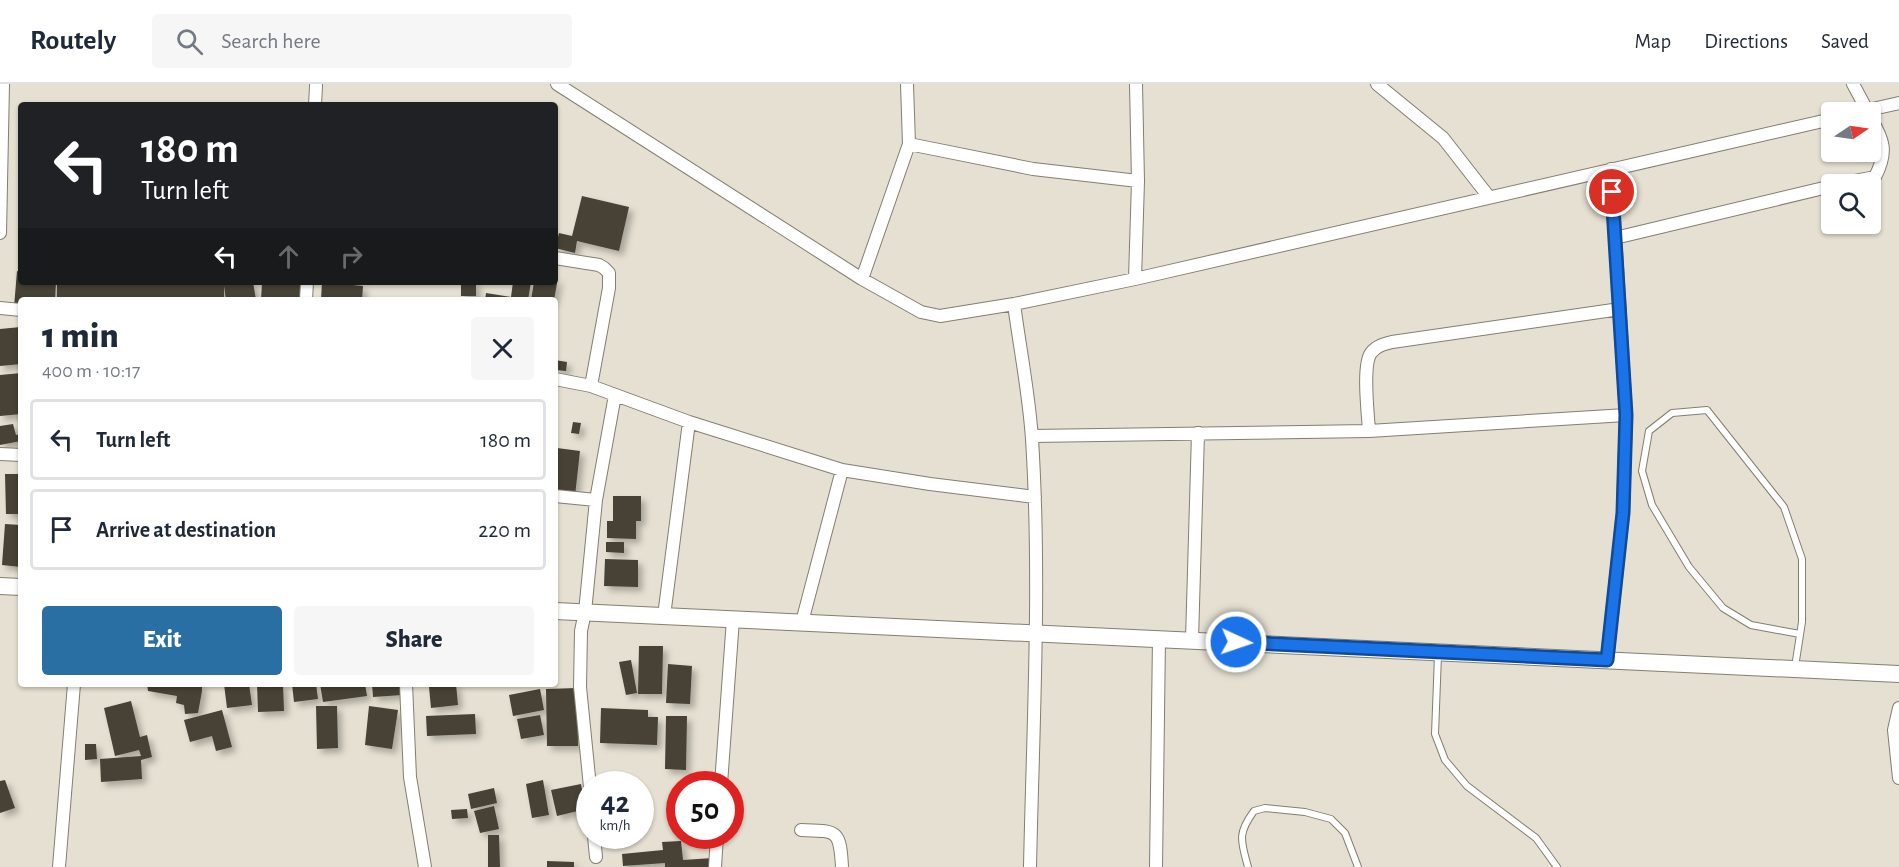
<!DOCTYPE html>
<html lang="en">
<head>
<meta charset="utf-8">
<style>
  body { margin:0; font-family:"Alegreya Sans",sans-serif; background:#f6f6f7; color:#1f2937; height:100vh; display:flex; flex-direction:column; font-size:22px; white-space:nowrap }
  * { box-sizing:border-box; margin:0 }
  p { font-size:20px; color:#747a83 }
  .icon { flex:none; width:33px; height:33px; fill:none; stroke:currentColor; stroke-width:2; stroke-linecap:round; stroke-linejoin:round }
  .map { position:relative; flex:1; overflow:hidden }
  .side { position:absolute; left:18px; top:213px; width:540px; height:390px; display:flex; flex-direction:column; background:#fff; border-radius:6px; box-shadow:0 2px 4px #0004 }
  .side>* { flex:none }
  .guide { position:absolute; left:18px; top:18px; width:540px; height:183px; border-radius:6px; box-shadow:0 2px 4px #0004; background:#202124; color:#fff; overflow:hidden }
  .needle { width:39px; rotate:77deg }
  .buttons { position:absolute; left:1821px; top:18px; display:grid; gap:12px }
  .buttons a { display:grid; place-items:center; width:60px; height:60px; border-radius:6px; background:#fff; box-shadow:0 2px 4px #0004; font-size:30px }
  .speed { position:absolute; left:576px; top:687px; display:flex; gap:12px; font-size:30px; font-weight:700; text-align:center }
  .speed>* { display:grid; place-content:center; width:78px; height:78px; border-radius:50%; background:#fff; box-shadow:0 2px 4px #0004; line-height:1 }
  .speed small { font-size:15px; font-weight:400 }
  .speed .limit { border:9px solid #d22; background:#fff; color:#111 }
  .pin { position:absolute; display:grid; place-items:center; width:51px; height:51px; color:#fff; margin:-26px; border:3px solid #fff; border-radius:50%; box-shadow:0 2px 6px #0007 }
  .me { position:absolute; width:66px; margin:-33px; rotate:93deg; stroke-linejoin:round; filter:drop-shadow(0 0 4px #0008) }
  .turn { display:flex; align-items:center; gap:21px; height:126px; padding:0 24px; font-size:27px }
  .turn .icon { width:78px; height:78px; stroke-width:2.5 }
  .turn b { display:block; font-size:42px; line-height:51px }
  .lanes { display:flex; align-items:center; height:57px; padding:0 24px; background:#0003; justify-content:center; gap:30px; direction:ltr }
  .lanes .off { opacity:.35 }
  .round { display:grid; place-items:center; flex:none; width:63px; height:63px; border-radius:6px; background:#f6f6f7 }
  .summary { display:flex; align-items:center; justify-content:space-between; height:102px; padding:0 24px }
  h1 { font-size:36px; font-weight:800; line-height:45px }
  .button { display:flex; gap:12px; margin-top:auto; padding:12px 24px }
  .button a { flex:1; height:69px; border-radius:6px; background:#296fa3; color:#fff; font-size:24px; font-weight:800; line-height:69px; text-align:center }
  .button a+a { background:#f6f6f7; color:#1f2937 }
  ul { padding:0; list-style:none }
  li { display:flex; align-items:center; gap:18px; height:81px; margin:0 12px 9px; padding:0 12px; border:3px solid #e0e1e3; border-radius:6px }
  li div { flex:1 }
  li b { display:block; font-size:22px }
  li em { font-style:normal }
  header { display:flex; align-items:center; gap:36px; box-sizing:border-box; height:84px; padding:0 30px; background:#fff; border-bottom:2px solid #e0e1e3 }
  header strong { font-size:28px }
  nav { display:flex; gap:33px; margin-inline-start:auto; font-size:21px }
  .search { width:420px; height:54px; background:#f6f6f7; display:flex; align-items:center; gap:15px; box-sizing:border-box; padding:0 21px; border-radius:6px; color:#747a83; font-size:22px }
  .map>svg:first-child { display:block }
</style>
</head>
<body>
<header>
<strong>Routely</strong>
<div class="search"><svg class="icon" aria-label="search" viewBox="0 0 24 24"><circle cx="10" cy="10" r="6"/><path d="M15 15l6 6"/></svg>Search here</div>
<nav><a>Map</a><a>Directions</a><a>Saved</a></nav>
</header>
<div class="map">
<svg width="1899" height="783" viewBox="0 0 1899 783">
  <defs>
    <filter id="shadow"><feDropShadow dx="4.5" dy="4.5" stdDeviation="3" flood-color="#0004"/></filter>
  </defs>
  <rect width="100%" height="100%" fill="#e5e0d1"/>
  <!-- building -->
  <path fill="#464235" filter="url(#shadow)" d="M 582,112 L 629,123 L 619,167 L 577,157 L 575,169 L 555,164 L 559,149 L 572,152 Z
    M 17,187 L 21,188 L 21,198 L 56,198 L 55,216 L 21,216 L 21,223 L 14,223 Z
    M 555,194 L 558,194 L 554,216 L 531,216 L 534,198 L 555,198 Z
    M 57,198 L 253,198 L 256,216 L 226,216 L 224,202 L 224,216 L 57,216 Z
    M 262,198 L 301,198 L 300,216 L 261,216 Z
    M 322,198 L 363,202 L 362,216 L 321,216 Z
    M 461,198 L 476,198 L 476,212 L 461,212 Z
    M 513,198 L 531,198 L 528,216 L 485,216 L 486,209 L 511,213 Z
    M 21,243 L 21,280 L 0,282 L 0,245 Z
    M 555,276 L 567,278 L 566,287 L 555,286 Z
    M 21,289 L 21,330 L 0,332 L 0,291 Z
    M 573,338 L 581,339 L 579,350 L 571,349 Z
    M 13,340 L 16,351 L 21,350 L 21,357 L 0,361 L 0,342 Z
    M 557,364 L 580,367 L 575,412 L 555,410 Z
    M 5,390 L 21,390 L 21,430 L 6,430 Z
    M 613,412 L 641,412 L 641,437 L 636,437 L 636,455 L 607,454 L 607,437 L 613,437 Z
    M 5,440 L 21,441 L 21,483 L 2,481 Z
    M 606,458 L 624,458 L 624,469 L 606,468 Z
    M 605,475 L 638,476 L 638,503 L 604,502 Z
    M 639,562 L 663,562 L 662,610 L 638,610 Z
    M 631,576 L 637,609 L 626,611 L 619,578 Z
    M 668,580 L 692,582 L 690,620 L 666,619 Z
    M 147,600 L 202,600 L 202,607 L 198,629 L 185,630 L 184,621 L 176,619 L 177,612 L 148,607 Z
    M 224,600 L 249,600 L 252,621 L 227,624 Z
    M 257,600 L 283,600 L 284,627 L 258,628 Z
    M 292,600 L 316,600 L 318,615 L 294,618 Z
    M 320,600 L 365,600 L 367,612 L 323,618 Z
    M 372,600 L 401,600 L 402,611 L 373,613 Z
    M 456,600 L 458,621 L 431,624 L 429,603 Z
    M 577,604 L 578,662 L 547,662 L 546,605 Z
    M 540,605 L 544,626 L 513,632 L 509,611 Z
    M 131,617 L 140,653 L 147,651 L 152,673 L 141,676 L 142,695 L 101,698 L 100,675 L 141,672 L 139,666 L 115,672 L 104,624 Z
    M 316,622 L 337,622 L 338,664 L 317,665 Z
    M 369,622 L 398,626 L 392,665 L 365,661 Z
    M 601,624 L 648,626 L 648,633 L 658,633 L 657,661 L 600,659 Z
    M 222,626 L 232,663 L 216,667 L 212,652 L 190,658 L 184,636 Z
    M 475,630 L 476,650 L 427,652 L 426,632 Z
    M 540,631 L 544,651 L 521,655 L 517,635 Z
    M 666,632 L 687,632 L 686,686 L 665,685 Z
    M 85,660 L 96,660 L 97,675 L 85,676 Z
    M 5,696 L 15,724 L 0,729 L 0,697 Z
    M 543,696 L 549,731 L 532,734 L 526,700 Z
    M 709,697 L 709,700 L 695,700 L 695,699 Z
    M 581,700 L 586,725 L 557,732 L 551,706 Z
    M 494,704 L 497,719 L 471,725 L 468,710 Z
    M 494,722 L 499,745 L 480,749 L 474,727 Z
    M 467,725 L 468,734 L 452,735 L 451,726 Z
    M 488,751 L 499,751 L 500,783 L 488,783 Z
    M 681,757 L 683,776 L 713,774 L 714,783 L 665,783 L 665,779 L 623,782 L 622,770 L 663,766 L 662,758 Z
    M 547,777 L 574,778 L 574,783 L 547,783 Z"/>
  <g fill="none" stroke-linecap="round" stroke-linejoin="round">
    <defs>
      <path id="service" d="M 1438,571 L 1435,650 L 1445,676 L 1467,702 L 1536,754 L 1557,783
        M 1795,583 L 1802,538 L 1802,475 L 1784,423 L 1707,326 L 1672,329 L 1649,347 L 1642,387 L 1652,421 L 1689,483 L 1723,524 L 1751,541 L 1800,550
        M 1248,783 C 1241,757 1237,750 1254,727 L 1265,724 L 1305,728 L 1331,735 L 1345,749 L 1358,783"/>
      <path id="minor" d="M 557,0 L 862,195 L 921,228 L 940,232 L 1014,220 L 1135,195 L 1832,35
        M 1377,0 L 1443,54 L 1489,113
        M 1853,0 L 1868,28
        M 315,21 L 316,2
        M 1859,28 L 1899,19
        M 909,60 L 1033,85 L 1138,97
        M 1839,100 L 1875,93 C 1888,68 1884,56 1870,33
        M 0,149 L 3,0
        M 1615,154 L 1832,102
        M 555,174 L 599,181 L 604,184 L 609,189 L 609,204 L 591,302
        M 862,195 L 909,60 L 907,0
        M 1135,195 L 1138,97 L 1136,0
        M 306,216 L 307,198
        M 1014,220 C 1020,265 1029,310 1032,355 C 1041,497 1033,641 1030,783
        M 0,224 L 21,226
        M 555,295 L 591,302 L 689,338 L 842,386 L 930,400 L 1035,413
        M 1369,347 C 1368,330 1362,281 1371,269 C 1376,262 1384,260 1392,258 L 1620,225
        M 1032,352 L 1369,347 L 1626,331
        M 0,370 L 21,371
        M 555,412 L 596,416
        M 664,532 L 689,338
        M 802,538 L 842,386
        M 1192,556 L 1198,349
        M 1607,576 L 1623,429 L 1626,331 L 1611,85
        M 406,600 L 410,693 L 425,783
        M 1899,624 L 1894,646 L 1899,694
        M 721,700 L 733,535
        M 590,703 L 580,603 L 581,547 L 585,528 L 596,416 L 615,311
        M 801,746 C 837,747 840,745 842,783
        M 594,752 L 596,773
        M 59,783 L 74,600
        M 715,783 L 717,752
        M 1156,783 L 1159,554"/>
      <path id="secondary" d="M 0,502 L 21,503
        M 555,527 L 1899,590"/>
    </defs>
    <!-- service casing -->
    <use href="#service" stroke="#837e70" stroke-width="8"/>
    <!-- minor casing -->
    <use href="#minor" stroke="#837e70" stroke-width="14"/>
    <!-- secondary casing -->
    <use href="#secondary" stroke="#837e70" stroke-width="18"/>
    <!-- service -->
    <use href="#service" stroke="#fff" stroke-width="6"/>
    <!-- minor -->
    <use href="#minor" stroke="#fff" stroke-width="12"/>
    <!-- secondary -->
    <use href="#secondary" stroke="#fff" stroke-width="16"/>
  </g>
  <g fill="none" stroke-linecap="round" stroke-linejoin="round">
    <defs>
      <path id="route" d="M 1236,558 L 1607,576 L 1623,429 L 1626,331 L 1612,108"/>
    </defs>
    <!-- route casing -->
    <use href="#route" stroke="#114b97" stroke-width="15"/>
    <!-- route -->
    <use href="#route" stroke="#1a73e8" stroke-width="10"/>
  </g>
</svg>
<div class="buttons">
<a><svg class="needle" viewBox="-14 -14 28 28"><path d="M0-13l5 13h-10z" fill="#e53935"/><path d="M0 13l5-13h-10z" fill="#747a83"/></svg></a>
<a><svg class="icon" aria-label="search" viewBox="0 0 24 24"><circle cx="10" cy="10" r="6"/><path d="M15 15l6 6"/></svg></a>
</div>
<div class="speed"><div>42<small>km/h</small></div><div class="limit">50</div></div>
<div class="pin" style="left:1612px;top:108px;background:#d93025"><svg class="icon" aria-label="arrive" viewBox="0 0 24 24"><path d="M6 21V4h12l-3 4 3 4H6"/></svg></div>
<svg class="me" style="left:1236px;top:558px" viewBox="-20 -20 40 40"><circle r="17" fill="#1a73e8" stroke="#fff" stroke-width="3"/><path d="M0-11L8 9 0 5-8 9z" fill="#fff"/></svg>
<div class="guide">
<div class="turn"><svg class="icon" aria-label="left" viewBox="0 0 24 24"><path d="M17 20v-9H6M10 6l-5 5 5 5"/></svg><div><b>180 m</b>Turn left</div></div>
<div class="lanes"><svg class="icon" aria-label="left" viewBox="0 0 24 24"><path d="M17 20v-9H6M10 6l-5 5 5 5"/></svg><svg class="icon off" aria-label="ahead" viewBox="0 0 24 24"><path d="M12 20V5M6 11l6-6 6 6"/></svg><svg class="icon off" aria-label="right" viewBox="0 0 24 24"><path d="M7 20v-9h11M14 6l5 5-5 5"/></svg></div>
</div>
<section class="side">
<div class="summary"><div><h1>1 min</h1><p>400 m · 10:17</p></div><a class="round"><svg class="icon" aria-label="close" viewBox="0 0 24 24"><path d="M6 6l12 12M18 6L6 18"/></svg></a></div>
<ul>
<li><svg class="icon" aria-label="left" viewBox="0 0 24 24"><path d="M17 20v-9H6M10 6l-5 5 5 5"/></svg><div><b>Turn left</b></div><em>180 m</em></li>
<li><svg class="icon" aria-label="arrive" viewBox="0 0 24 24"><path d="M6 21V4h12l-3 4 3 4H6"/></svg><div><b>Arrive at destination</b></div><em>220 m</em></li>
</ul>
<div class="button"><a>Exit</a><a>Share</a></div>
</section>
</div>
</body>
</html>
